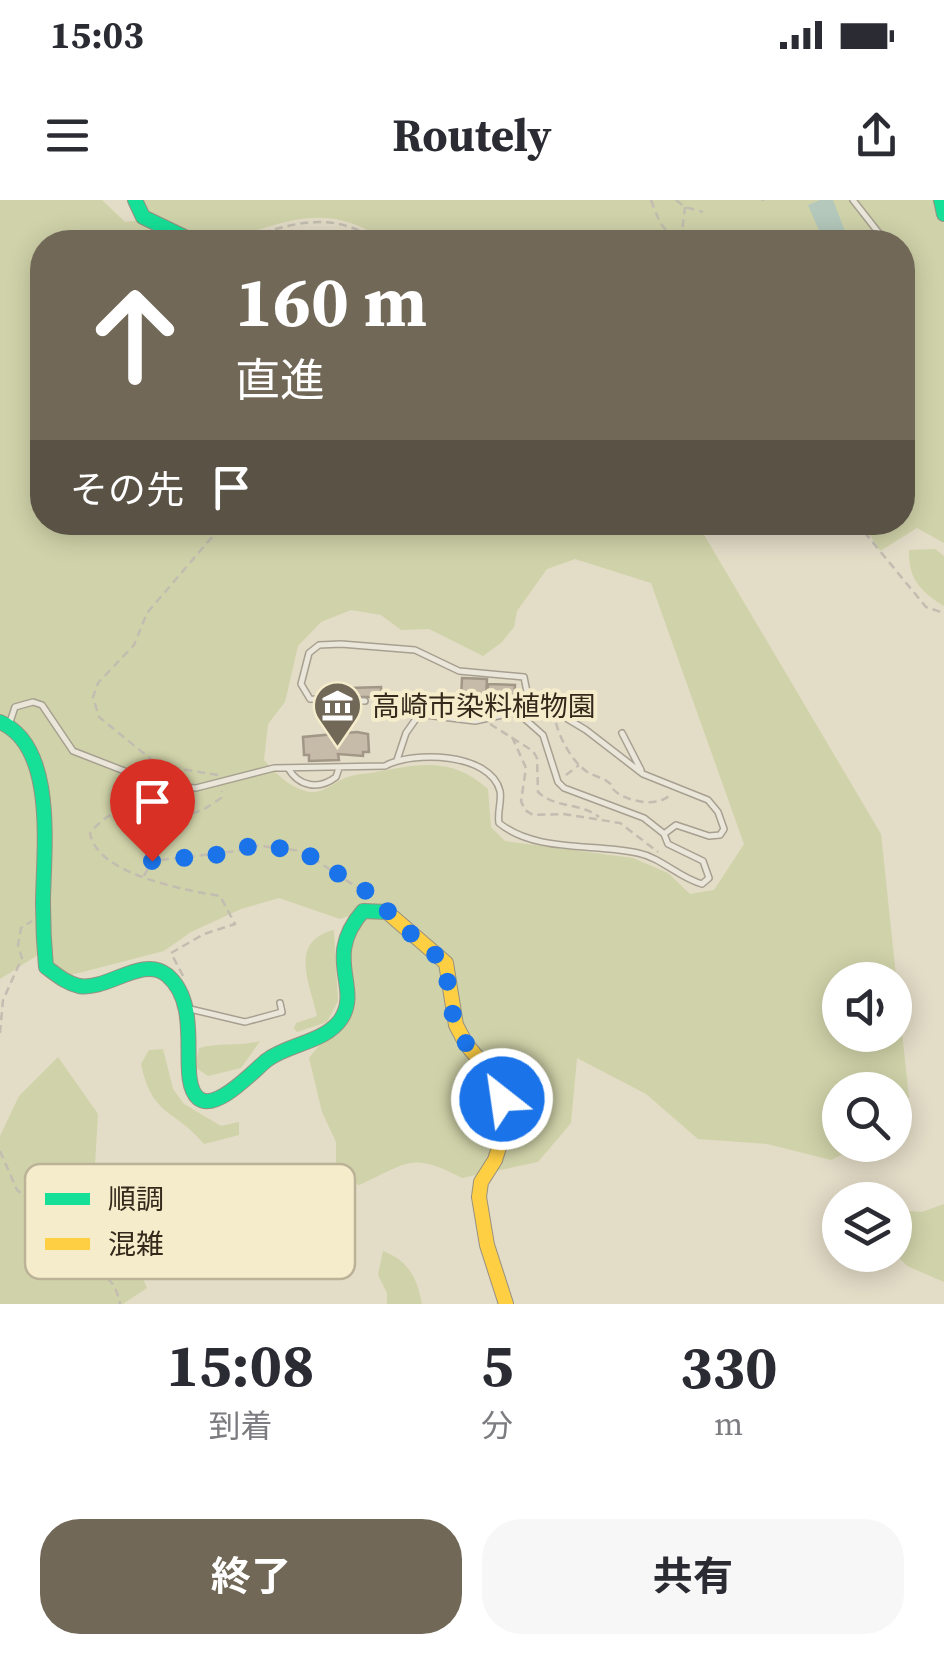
<!DOCTYPE html>
<html lang="ja">
<head>
<meta charset="utf-8">
<style>
  body { margin:0; font-family:"Source Serif 4","Noto Sans JP",serif; background:#f7f7f7; color:#2b2b33; height:100vh; display:flex; flex-direction:column; font-size:38px; white-space:nowrap }
  * { box-sizing:border-box; margin:0 }
  p { font-size:32px; color:#7c7c81 }
  .icon { flex:none; width:55px; height:55px; fill:none; stroke:currentColor; stroke-width:2; stroke-linecap:round; stroke-linejoin:round }
  .map { position:relative; height:1104px; overflow:hidden }
  .details { display:flex; flex-direction:column; background:#fff; flex:1 }
  .details>* { flex:none }
  .banner { position:absolute; left:30px; top:30px; width:885px; height:305px; border-radius:40px; box-shadow:0 5px 25px #0003; background:#716857; color:#fff; overflow:hidden }
  .buttons { position:absolute; left:822px; top:762px; display:grid; gap:20px }
  .buttons a { display:grid; place-items:center; width:90px; height:90px; border-radius:50%; background:#fff; box-shadow:0 5px 25px #0003; font-size:50px }
  .pin { position:absolute; display:grid; place-items:center; width:85px; height:85px; color:#fff; margin:-102px -42px; border-radius:50% 50% 50% 0; rotate:-45deg; box-shadow:0 0 10px #0007 }
  .pin .icon { rotate:45deg }
  .me { position:absolute; width:110px; margin:-55px; rotate:330deg; stroke-linejoin:round; filter:drop-shadow(0 0 8px #0008) }
  .turn { display:flex; align-items:center; gap:35px; height:210px; padding:0 40px; font-size:45px }
  .turn .icon { width:130px; height:130px; stroke-width:2.5 }
  .turn b { display:block; font-size:70px; line-height:85px }
  .then { display:flex; align-items:center; height:95px; padding:0 40px; background:#0003; gap:20px; font-size:38px }
  .eta { display:flex; justify-content:space-evenly; align-items:center; height:170px; text-align:center }
  .eta b { font-size:60px; font-weight:700; line-height:70px }
  .primary-button { display:flex; gap:20px; margin-top:auto; padding:20px 40px }
  .primary-button a { flex:1; height:115px; border-radius:40px; background:#716857; color:#fff; font-size:40px; font-weight:700; line-height:115px; text-align:center }
  .primary-button a+a { background:#f7f7f7; color:#2b2b33 }
  .status { display:flex; justify-content:space-between; align-items:center; height:70px; padding:0 50px; background:#fff; direction:ltr }
  .status svg { height:28px; fill:currentColor }
  header { display:flex; justify-content:space-between; align-items:center; height:130px; padding:0 40px; background:#fff; font-size:45px; font-weight:700 }
  .map>svg:first-child { display:block }
</style>
</head>
<body>
<div class="status"><b>15:03</b><svg viewBox="0 0 49 12"><path d="M0 12V9h3v3zM5 12V6h3v6zM10 12V3h3v9zM15 12V0h3v12zM26 1h20v11H26zM47 4h2v5h-2z"/></svg></div>
<header><svg class="icon" aria-label="menu" viewBox="0 0 24 24"><path d="M4 6h16M4 12h16M4 18h16"/></svg>Routely<svg class="icon" aria-label="share" viewBox="0 0 24 24"><path d="M12 15V3M7 8l5-5 5 5M5 13v7h14v-7"/></svg></header>
<div class="map">
<svg width="944" height="1104" viewBox="0 0 944 1104">
  <rect width="100%" height="100%" fill="#e3dcc7"/>
  <!-- green -->
  <path fill="#d0d3a9" fill-rule="evenodd" d="M 0,0 L 102,0 L 125,22 L 142,20 L 187,42 L 42,42 L 42,322 L 697,323 L 881,634 L 909,898 L 895,901 L 895,890 L 840,890 L 840,945 L 862,945 L 831,960 L 767,944 L 698,939 L 646,894 L 577,858 L 571,923 L 538,962 L 462,978 C 411,951 408,963 359,985 L 336,978 L 336,942 L 322,912 L 309,858 L 341,819 L 342,739 L 360,712 L 340,719 L 279,698 L 241,709 L 191,732 L 164,751 L 67,776 L 41,753 L 0,779 ZM 575,359 L 651,383 L 744,644 L 714,690 L 690,694 L 668,673 L 633,658 L 505,641 L 491,627 L 488,589 C 451,556 419,564 376,572 C 366,574 354,574 345,578 C 333,583 322,594 309,592 C 290,588 276,574 264,560 L 268,524 L 285,502 L 298,446 L 321,422 L 351,410 L 381,415 L 401,430 L 429,429 L 483,456 L 502,442 L 514,427 L 517,411 L 547,369 ZM 840,780 L 895,780 L 895,835 L 840,835 Z
    M 141,0 L 934,0 L 944,20 L 944,343 L 917,328 L 880,351 L 862,323 L 902,322 L 902,42 L 386,42 C 330,0 283,21 224,42 C 194,42 175,19 147,13 Z
    M 935,349 L 944,356 L 944,406 C 921,392 908,379 909,350 Z
    M 334,730 L 338,801 L 327,822 L 297,832 L 294,828 L 296,823 L 317,816 C 310,784 288,741 334,730 Z
    M 260,841 L 241,868 L 208,876 L 195,867 L 199,848 C 220,842 239,847 260,841 Z
    M 163,849 L 173,889 L 184,904 L 221,926 L 239,922 L 239,935 L 204,944 C 174,908 152,917 141,864 L 149,850 Z
    M 58,857 L 98,914 L 95,965 L 147,1088 L 123,1104 L 0,1104 L 0,936 L 19,896 Z
    M 944,1004 L 944,1082 L 907,1066 L 895,1053 C 895,1033 893,1023 909,1011 L 922,1012 Z
    M 383,1051 C 409,1061 417,1078 422,1104 L 387,1104 L 387,1093 L 378,1075 Z"/>
  <!-- water -->
  <path fill="#b4c8bc" d="M 820,0 L 833,0 L 845,31 L 823,40 L 808,5 Z"/>
  <!-- building -->
  <path fill="#c6baa8" stroke="#a29787" stroke-width="2.5" d="M 462,478 L 487,479 L 486,499 L 461,498 Z
    M 488,484 L 515,485 L 514,501 L 487,500 Z
    M 381,487 L 382,497 L 350,497 L 350,488 Z
    M 357,532 L 368,534 L 369,552 L 363,552 L 363,556 L 338,554 L 339,560 L 309,561 L 309,555 L 304,555 L 303,537 Z"/>
  <g fill="none" stroke-linecap="round" stroke-linejoin="round">
    <defs>
      <path id="lane" d="M 853,0 L 882,37 L 882,42
        M 365,501 L 310,499 L 301,484 L 309,453 L 319,445 L 341,444 L 415,450 L 459,471 L 524,477 L 527,492 L 517,512 L 475,521 L 426,515 L 418,516 L 406,533 L 397,560
        M 517,512 L 543,535 L 558,582 L 564,588 L 644,618 L 663,633
        M 10,522 L 15,507 L 33,502 L 42,505 L 73,551 L 163,586 L 196,588 L 274,568 L 385,566 C 412,551 490,552 500,591 C 502,600 497,613 499,623 C 536,653 595,643 638,653 C 662,658 679,678 702,684 L 709,678 L 703,661 L 668,644 L 664,634 L 676,625 L 709,636 L 720,635 L 724,629 L 718,612 L 708,600 L 643,574 L 586,530 L 551,509
        M 622,533 L 641,570
        M 288,568 C 299,587 319,590 336,577 L 339,568
        M 190,809 L 245,822 L 282,812 L 280,803"/>
      <path id="fast" d="M 135,0 L 143,17 L 195,42
        M 941,0 L 944,14
        M 0,522 C 58,547 43,654 43,704 C 43,725 44,746 46,767 C 57,775 66,783 79,786 C 107,791 143,755 167,775 C 205,807 176,878 198,898 C 216,913 254,870 267,860 C 288,844 326,842 341,819 C 362,787 322,758 363,711 L 387,712"/>
      <path id="slow" d="M 387,712 L 446,763 L 456,825 L 466,844 L 492,875 L 500,890 L 504,915 L 502,938 L 495,960 L 481,982 L 479,997 L 487,1045 L 506,1104"/>
    </defs>
    <!-- lane casing -->
    <use href="#lane" stroke="#a7a091" stroke-width="8"/>
    <!-- fast casing -->
    <use href="#fast" stroke="#979081" stroke-width="16"/>
    <!-- slow casing -->
    <use href="#slow" stroke="#979081" stroke-width="16"/>
    <!-- path -->
    <path stroke="#c3bdb1" stroke-width="2.5" stroke-dasharray="8 5" stroke-linecap="butt" d="M 651,0 L 660,23 L 675,40
      M 676,0 L 685,7 L 703,12
      M 763,1 L 763,0
      M 681,40 L 685,7
      M 238,42 C 286,24 333,8 378,42
      M 652,42 L 675,40 L 687,42
      M 856,322 L 926,407 L 944,413
      M 529,504 L 545,508
      M 556,523 C 560,539 572,561 586,571 C 592,576 602,577 608,582 C 619,590 607,586 619,594 C 634,603 661,607 672,593
      M 490,524 L 533,551 L 537,558 L 538,592 C 556,609 580,602 599,617
      M 512,537 L 526,568 L 521,601 L 525,610 L 533,615 L 563,614 L 620,623 L 658,652
      M 218,575 L 163,566 L 152,560 L 99,517 L 93,497 L 98,483 L 134,445 L 147,413 L 225,322
      M 566,575 L 579,565
      M 125,607 L 123,600 L 131,595 L 128,588 L 150,590
      M 144,676 L 152,661 L 237,651 L 254,645 L 302,651 L 370,696
      M 183,776 L 171,753 L 204,734 L 235,724 L 220,696 C 186,690 97,675 90,633 C 125,591 144,622 185,615 C 199,613 210,606 221,598 L 222,591
      M 0,833 L 3,800 L 22,758 L 18,745 L 21,728 L 32,721
      M 0,951 L 17,990 L 38,1006 L 46,1049 C 54,1055 63,1064 73,1068 C 99,1080 112,1067 120,1104"/>
    <!-- lane -->
    <use href="#lane" stroke="#eae6da" stroke-width="5"/>
    <!-- fast -->
    <use href="#fast" stroke="#16e098" stroke-width="14"/>
    <!-- slow -->
    <use href="#slow" stroke="#ffcf43" stroke-width="14"/>
  </g>
  <g fill="none" stroke-linecap="round" stroke-linejoin="round">
    <!-- route -->
    <path stroke="#1a73e8" stroke-width="18" stroke-dasharray="0 32.4" d="M 152,661 L 223,654 L 254,645 L 302,651 L 385,703 L 386,710 L 398,718 L 416,740 L 446,763 C 448,791 450,823 468,846 C 483,865 496,874 502,899"/>
  </g>
  <!-- icons -->
  <defs>
    <symbol id="museum-pin" viewBox="-11 -11 22 30"><path d="M0 17L-7.5 6A9.5 9.5 0 1 1 7.5 6Z" fill="#716857" stroke="#f5eccc"/><path d="M0-6L6-3V-2H-6V-3ZM-5-1h2V3h-2ZM-1-1h2V3h-2ZM3-1h2V3H3ZM-6 4H6V6H-6Z" fill="#fff"/></symbol>
  </defs>
  <g fill-rule="evenodd">
    <use href="#museum-pin" x="310" y="478" width="55" height="75"/>
  </g>
  <g text-anchor="middle" stroke-width="8" stroke-linejoin="round" paint-order="stroke">
    <!-- poi labels -->
    <g font-size="28" fill="#34291b" stroke="#f5eccc" text-anchor="start">
      <text x="372" y="516">高崎市染料植物園</text>
    </g>
  </g>
  <!-- legend -->
  <rect x="25" y="964" width="330" height="115" rx="15" fill="#f5eccc" stroke="#bbb297" stroke-width="2.5"/>
  <rect x="45" y="993" width="45" height="12" fill="#16e098"/>
  <rect x="45" y="1038" width="45" height="12" fill="#ffcf43"/>
  <g font-size="28" fill="#34291b">
    <text x="108" y="1009">順調</text>
    <text x="108" y="1054">混雑</text>
  </g>
</svg>
<div class="buttons">
<a><svg class="icon" aria-label="sound" viewBox="0 0 24 24"><path d="M4 9h4l5-4v14l-5-4H4zM17 9q2 3 0 6"/></svg></a>
<a><svg class="icon" aria-label="search" viewBox="0 0 24 24"><circle cx="10" cy="10" r="6"/><path d="M15 15l6 6"/></svg></a>
<a><svg class="icon" aria-label="layers" viewBox="0 0 24 24"><path d="M12 4l9 5-9 5-9-5zM3 14l9 5 9-5"/></svg></a>
</div>
<div class="pin" style="left:152px;top:661px;background:#d93025"><svg class="icon" aria-label="arrive" viewBox="0 0 24 24"><path d="M6 21V4h12l-3 4 3 4H6"/></svg></div>
<svg class="me" style="left:502px;top:899px" viewBox="-20 -20 40 40"><circle r="17" fill="#1a73e8" stroke="#fff" stroke-width="3"/><path d="M0-11L8 9 0 5-8 9z" fill="#fff"/></svg>
<div class="banner">
<div class="turn"><svg class="icon" aria-label="ahead" viewBox="0 0 24 24"><path d="M12 20V5M6 11l6-6 6 6"/></svg><div><b>160 m</b>直進</div></div>
<div class="then">その先<svg class="icon" aria-label="arrive" viewBox="0 0 24 24"><path d="M6 21V4h12l-3 4 3 4H6"/></svg></div>
</div>
</div>
<section class="details">
<div class="eta">
<div><b>15:08</b><p>到着</p></div>
<div><b>5</b><p>分</p></div>
<div><b>330</b><p>m</p></div>
</div>
<div class="primary-button"><a>終了</a><a>共有</a></div>
</section>
</body>
</html>
